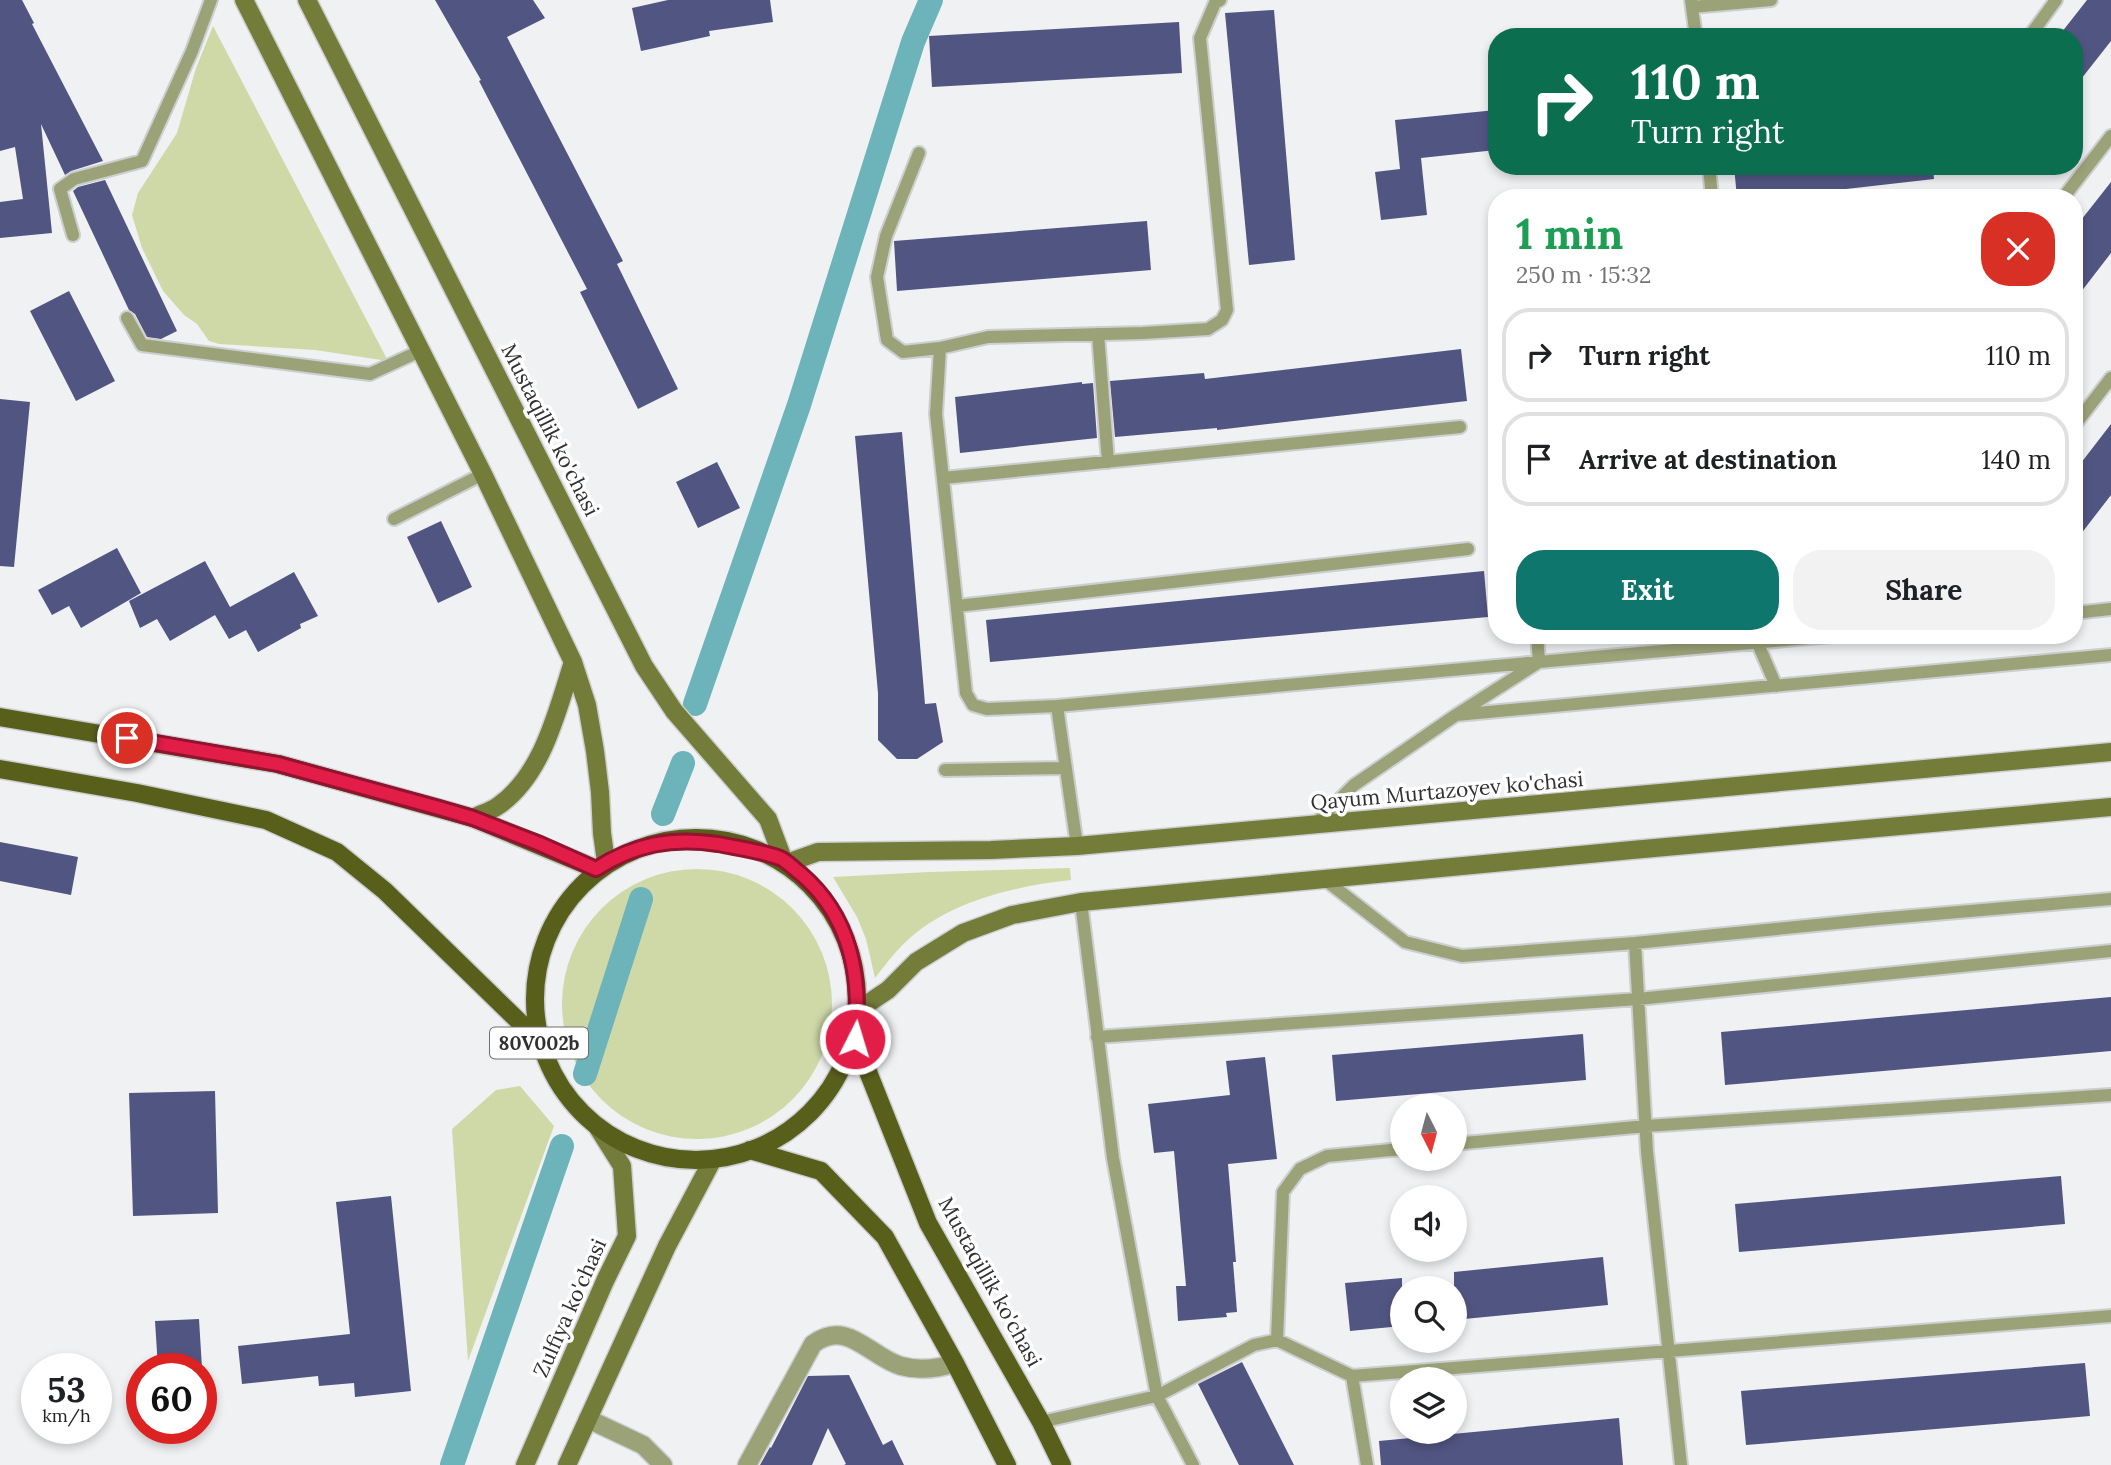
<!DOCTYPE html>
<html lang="en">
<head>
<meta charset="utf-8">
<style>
  body { margin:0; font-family:Lora,serif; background:#f2f2f2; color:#202124; height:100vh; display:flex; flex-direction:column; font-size:26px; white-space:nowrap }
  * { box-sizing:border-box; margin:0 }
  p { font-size:23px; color:#757577 }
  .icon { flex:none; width:38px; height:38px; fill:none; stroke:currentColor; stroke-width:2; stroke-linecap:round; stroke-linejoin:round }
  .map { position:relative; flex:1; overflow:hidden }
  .drawer { position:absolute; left:1488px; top:189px; width:595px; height:455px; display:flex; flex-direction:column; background:#fff; border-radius:28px; box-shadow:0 4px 10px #0003 }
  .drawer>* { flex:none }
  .banner { position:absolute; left:1488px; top:28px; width:595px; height:147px; border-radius:28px; box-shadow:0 4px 10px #0003; background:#0b6e4f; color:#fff; overflow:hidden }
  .needle { width:46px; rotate:174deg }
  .fabs { position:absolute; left:1390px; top:1094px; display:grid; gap:14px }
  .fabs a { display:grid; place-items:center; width:77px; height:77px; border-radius:50%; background:#fff; box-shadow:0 4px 10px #0003; font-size:35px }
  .speed { position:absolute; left:21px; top:1353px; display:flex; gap:14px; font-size:35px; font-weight:700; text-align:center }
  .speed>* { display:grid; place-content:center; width:91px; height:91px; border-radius:50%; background:#fff; box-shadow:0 4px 10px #0003; line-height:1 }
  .speed small { font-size:18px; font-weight:400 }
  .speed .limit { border:10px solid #d22; background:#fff; color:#111 }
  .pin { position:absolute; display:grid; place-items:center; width:60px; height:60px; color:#fff; margin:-30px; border:4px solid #fff; border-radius:50%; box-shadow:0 2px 7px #0007 }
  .me { position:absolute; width:77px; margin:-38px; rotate:5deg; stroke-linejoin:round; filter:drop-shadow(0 0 5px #0008) }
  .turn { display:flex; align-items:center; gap:24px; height:147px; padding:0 28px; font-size:32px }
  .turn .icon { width:91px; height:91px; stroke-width:2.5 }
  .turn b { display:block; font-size:49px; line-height:60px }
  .round { display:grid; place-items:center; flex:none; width:74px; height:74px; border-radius:28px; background:#f2f2f2 }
  .head { display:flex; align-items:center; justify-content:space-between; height:119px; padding:0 28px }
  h1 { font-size:42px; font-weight:700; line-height:52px; color:#1e9e55 }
  .button { display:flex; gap:14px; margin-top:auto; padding:14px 28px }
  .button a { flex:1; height:80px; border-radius:28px; background:#0f766e; color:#fff; font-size:28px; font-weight:700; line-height:80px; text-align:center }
  .button a+a { background:#f2f2f2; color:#202124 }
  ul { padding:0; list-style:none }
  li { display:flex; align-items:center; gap:21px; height:94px; margin:0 14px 10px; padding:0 14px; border:4px solid #e0e0e0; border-radius:28px }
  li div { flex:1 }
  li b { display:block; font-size:26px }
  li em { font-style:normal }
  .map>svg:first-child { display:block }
</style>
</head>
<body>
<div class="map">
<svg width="2111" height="1465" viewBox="0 0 2111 1465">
  <rect width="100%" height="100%" fill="#f0f1f3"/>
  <!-- green -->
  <path fill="#cfd9a8" d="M 213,26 L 388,361 L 315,350 L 219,344 L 209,341 L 197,324 L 184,315 L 163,291 L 142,248 L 132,215 L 138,193 L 177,133 L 196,68 Z
    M 1070,868 L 1071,880 C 1016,886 954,900 911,937 C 897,949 886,964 875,978 L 866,939 L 857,917 L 833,877 L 928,872 Z
    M562 1004a135 135 0 1 1 270 0a135 135 0 1 1-270 0Z
    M 520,1086 L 554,1126 L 468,1361 L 452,1129 L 496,1090 Z"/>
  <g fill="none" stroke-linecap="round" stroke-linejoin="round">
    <!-- canal -->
    <path stroke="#6cb3ba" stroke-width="24" d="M 695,704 L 799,405 L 913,42 L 931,0
      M 663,814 L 683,763
      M 585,1074 L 641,899
      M 452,1465 L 562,1146"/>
  </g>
  <!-- building -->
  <path fill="#515582" d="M 0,0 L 22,0 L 34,23 L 32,24 L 103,161 L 71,171 L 65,175 L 41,124 L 52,233 L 0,238 L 0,202 L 23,199 L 15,147 L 0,151 Z
    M 435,0 L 533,0 L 545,18 L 507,37 L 623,261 L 617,264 L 678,389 L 638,409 L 580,292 L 587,289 L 479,81 L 481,80 Z
    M 668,0 L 770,0 L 773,22 L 709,31 L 710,36 L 641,51 L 632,8 Z
    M 2087,0 L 2111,0 L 2111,41 L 2074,88 L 2074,37 L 2058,37 Z
    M 1274,10 L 1295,260 L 1249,265 L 1225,13 Z
    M 1179,22 L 1182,73 L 932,87 L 929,36 Z
    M 1496,110 L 1496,150 L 1421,158 L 1427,215 L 1381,220 L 1375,172 L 1400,169 L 1395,120 Z
    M 1734,166 L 1933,166 L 1934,179 L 1766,198 L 1737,198 Z
    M 105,180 L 177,331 L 161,339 L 147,337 L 135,314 L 129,310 L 73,191 L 78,187 Z
    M 2111,182 L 2111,253 L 2074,301 L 2074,229 Z
    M 1147,221 L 1151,270 L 897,291 L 894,241 Z
    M 69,291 L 115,381 L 76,401 L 30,311 Z
    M 1461,349 L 1467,401 L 1217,430 L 1217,428 L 1115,437 L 1110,381 L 1204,373 L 1205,379 Z
    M 1082,382 L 1082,384 L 1093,383 L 1097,438 L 960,453 L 955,397 Z
    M 0,399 L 30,402 L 14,567 L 0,566 Z
    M 2111,424 L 2111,495 L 2074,543 L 2074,472 Z
    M 902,432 L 925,704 L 936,703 L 943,742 L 917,759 L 897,759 L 878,740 L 878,693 L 855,436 Z
    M 717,462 L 740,508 L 698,528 L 676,482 Z
    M 441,521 L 472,587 L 438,603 L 407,537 Z
    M 117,548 L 141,593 L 81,628 L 69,606 L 52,615 L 38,590 Z
    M 205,561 L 230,607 L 294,572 L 318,616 L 300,624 L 301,628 L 258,652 L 246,630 L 229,639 L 215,615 L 170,641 L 157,619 L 140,628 L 129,601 Z
    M 1484,571 L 1488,617 L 990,662 L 986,620 Z
    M 0,842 L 78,857 L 71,895 L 0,881 Z
    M 2111,997 L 2111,1051 L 1725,1085 L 1721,1032 Z
    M 1583,1034 L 1586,1080 L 1336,1101 L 1332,1055 Z
    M 1265,1057 L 1277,1159 L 1228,1164 L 1236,1262 L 1233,1262 L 1237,1312 L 1226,1313 L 1227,1317 L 1178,1321 L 1176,1286 L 1186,1286 L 1174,1151 L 1154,1153 L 1148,1104 L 1230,1095 L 1226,1061 Z
    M 215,1091 L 218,1213 L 133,1216 L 129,1093 Z
    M 2061,1176 L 2065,1224 L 1739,1252 L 1735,1204 Z
    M 391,1196 L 411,1391 L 355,1397 L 354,1383 L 319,1386 L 318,1376 L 242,1384 L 238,1346 L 350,1334 L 336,1202 Z
    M 1603,1257 L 1608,1305 L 1454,1320 L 1454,1272 Z
    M 1402,1278 L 1402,1326 L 1350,1331 L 1345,1283 Z
    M 199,1319 L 202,1368 L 158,1368 L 155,1321 Z
    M 1242,1362 L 1294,1465 L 1239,1465 L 1198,1384 Z
    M 2085,1363 L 2090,1416 L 1746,1445 L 1741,1391 Z
    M 849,1375 L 883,1445 L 892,1440 L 904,1465 L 844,1465 L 846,1464 L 828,1428 L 812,1465 L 760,1465 L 770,1447 L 771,1448 L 808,1376 Z
    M 1619,1418 L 1623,1465 L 1381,1465 L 1379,1441 Z"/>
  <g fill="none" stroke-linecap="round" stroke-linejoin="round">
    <defs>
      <path id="lane" d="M 1691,0 L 1696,37
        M 1692,7 L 1771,0
        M 2029,37 L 2056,0
        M 919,153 L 886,236 L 877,277 L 887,340 L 903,352 L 940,348
        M 1709,166 L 1712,198
        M 2063,198 L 2111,136
        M 73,235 L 60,189 L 74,179 L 142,161 L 192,51 L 211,0
        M 127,318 L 142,345 L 370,374 L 420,351
        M 1098,334 L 1108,462
        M 2074,426 L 2111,378
        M 943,478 L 1460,427
        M 394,519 L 483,474
        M 957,606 L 1468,549
        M 2074,613 L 2111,609
        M 1757,636 L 1758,644 L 1776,686
        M 1057,706 L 987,709 L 973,705 L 966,693 L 936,414 L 940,348 L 988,337 L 1143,333 L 1208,329 L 1222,320 L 1227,310 L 1200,38 L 1215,3 L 1220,0
        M 1456,715 L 2111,655
        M 945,770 L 1066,768
        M 1314,825 L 1354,785 L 1456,715 L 1539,662 L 1843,635
        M 1077,846 L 1057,706 L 1539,662 L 1537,635
        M 1324,879 L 1405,942 L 1462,956 L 1635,943 L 1877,919 L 2111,899
        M 1081,902 L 1113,1158 L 1157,1396 L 1193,1465
        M 1635,943 L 1647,1152 L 1681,1465
        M 1097,1037 L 1638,999 L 2111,951
        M 1454,1144 L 1646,1126 L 2111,1095
        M 1277,1340 L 1283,1192 L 1300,1169 L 1327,1156 L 1402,1149
        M 1352,1376 L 2111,1316
        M 1041,1422 L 1157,1396 L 1254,1345 L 1277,1340 L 1352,1376 L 1367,1465"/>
      <path id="street" d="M 588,1419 L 643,1445 L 663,1465
        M 747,1465 L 813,1344 C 847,1318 870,1357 901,1366 C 919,1371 937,1369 955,1363"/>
      <path id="secondary" d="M 244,0 L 483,474 L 573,662 L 587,705 L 595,751 L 600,792 L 602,833 L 606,862
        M 307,0 L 644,666 L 674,711 L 768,819 L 783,859
        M 473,818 C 481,814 491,811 498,806 C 543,775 557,711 573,662
        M 787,863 L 818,852 L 991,850 L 1077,846 L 2111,752
        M 858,1010 L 888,990 L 916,962 L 963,933 L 1012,915 L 1081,902 L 1632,850 L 2111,807
        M 525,1465 L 605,1281 L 627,1236 L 622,1166 L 598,1128
        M 567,1465 L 667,1246 L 713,1159"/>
      <path id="primary" d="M 0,717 L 278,764 L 473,818 L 596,869
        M 0,769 L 137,793 L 266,820 L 337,852 L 385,891 L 538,1040
        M535 999a161 161 0 1 1 322 0a161 161 0 1 1-322 0Z
        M 855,1039 L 928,1223 L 1041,1422 L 1062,1465
        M 750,1150 L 821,1171 L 885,1237 L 955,1363 L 1007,1465"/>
    </defs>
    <!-- lane casing -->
    <use href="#lane" stroke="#cdced0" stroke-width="16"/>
    <!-- street casing -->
    <use href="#street" stroke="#cdced0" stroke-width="21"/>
    <!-- secondary casing -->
    <use href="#secondary" stroke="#cdced0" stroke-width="21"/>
    <!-- primary casing -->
    <use href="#primary" stroke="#cdced0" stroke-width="21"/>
    <!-- lane -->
    <use href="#lane" stroke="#9ca278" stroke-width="12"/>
    <!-- street -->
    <use href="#street" stroke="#9ca278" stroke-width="18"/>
    <!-- secondary -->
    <use href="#secondary" stroke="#747c3a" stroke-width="18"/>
    <!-- primary -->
    <use href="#primary" stroke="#585f1b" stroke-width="18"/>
  </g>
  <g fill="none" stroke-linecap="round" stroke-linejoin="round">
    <defs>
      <path id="route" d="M 127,738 L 278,764 L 439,808 L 473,818 L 540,844 L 596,869 C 634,844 673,837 718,844 C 738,848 761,851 780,858 C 787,861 794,869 801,874 C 850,916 862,977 855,1039"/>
    </defs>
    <!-- route casing -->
    <use href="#route" stroke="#92132f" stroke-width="18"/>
    <!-- route -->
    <use href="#route" stroke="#e11d48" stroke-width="12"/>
  </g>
  <g text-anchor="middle" stroke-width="7" stroke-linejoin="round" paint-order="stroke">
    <!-- shield labels -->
    <rect fill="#fefeff" stroke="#6e6e6f" stroke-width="2" x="490" y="1027.5" width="98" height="31" rx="5"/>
    <g font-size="19" font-weight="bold" fill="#303031">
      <text x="539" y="1050">80V002b</text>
    </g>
    <!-- street labels -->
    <g font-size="21" fill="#303031" stroke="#fefeff">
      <text transform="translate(550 430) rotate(63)" y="7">Mustaqillik ko'chasi</text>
      <text transform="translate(1447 791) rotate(-5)" y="7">Qayum Murtazoyev ko'chasi</text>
      <text transform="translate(990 1282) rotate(61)" y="7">Mustaqillik ko'chasi</text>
      <text transform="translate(570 1308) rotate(-66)" y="7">Zulfiya ko'chasi</text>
    </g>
  </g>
</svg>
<div class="fabs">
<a><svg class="needle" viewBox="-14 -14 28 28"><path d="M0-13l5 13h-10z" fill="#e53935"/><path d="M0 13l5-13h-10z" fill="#757577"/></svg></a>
<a><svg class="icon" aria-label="sound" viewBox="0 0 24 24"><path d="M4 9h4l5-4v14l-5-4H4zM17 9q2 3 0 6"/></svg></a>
<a><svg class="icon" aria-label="search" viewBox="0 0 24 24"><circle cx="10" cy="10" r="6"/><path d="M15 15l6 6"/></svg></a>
<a><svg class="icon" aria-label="layers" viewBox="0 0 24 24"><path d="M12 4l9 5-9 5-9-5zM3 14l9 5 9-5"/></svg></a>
</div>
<div class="speed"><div>53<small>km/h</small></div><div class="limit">60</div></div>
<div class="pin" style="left:127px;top:738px;background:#d93025"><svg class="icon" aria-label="arrive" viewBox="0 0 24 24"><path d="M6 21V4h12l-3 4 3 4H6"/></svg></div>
<svg class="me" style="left:855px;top:1039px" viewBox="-20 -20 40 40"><circle r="17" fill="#e11d48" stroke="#fff" stroke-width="3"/><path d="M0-11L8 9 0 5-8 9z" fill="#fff"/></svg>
<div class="banner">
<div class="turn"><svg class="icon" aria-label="right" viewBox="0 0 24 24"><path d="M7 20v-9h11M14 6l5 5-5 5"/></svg><div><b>110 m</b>Turn right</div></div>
</div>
<section class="drawer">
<div class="head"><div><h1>1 min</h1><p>250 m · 15:32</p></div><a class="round" style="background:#d93025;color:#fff"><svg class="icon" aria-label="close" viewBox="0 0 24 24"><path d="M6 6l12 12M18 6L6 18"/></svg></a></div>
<ul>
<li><svg class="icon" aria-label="right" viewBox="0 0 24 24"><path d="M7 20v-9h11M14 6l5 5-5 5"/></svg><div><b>Turn right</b></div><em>110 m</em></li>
<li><svg class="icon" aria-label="arrive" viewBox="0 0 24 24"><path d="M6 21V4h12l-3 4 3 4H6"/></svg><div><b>Arrive at destination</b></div><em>140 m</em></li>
</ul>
<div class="button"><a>Exit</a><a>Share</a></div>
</section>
</div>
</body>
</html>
